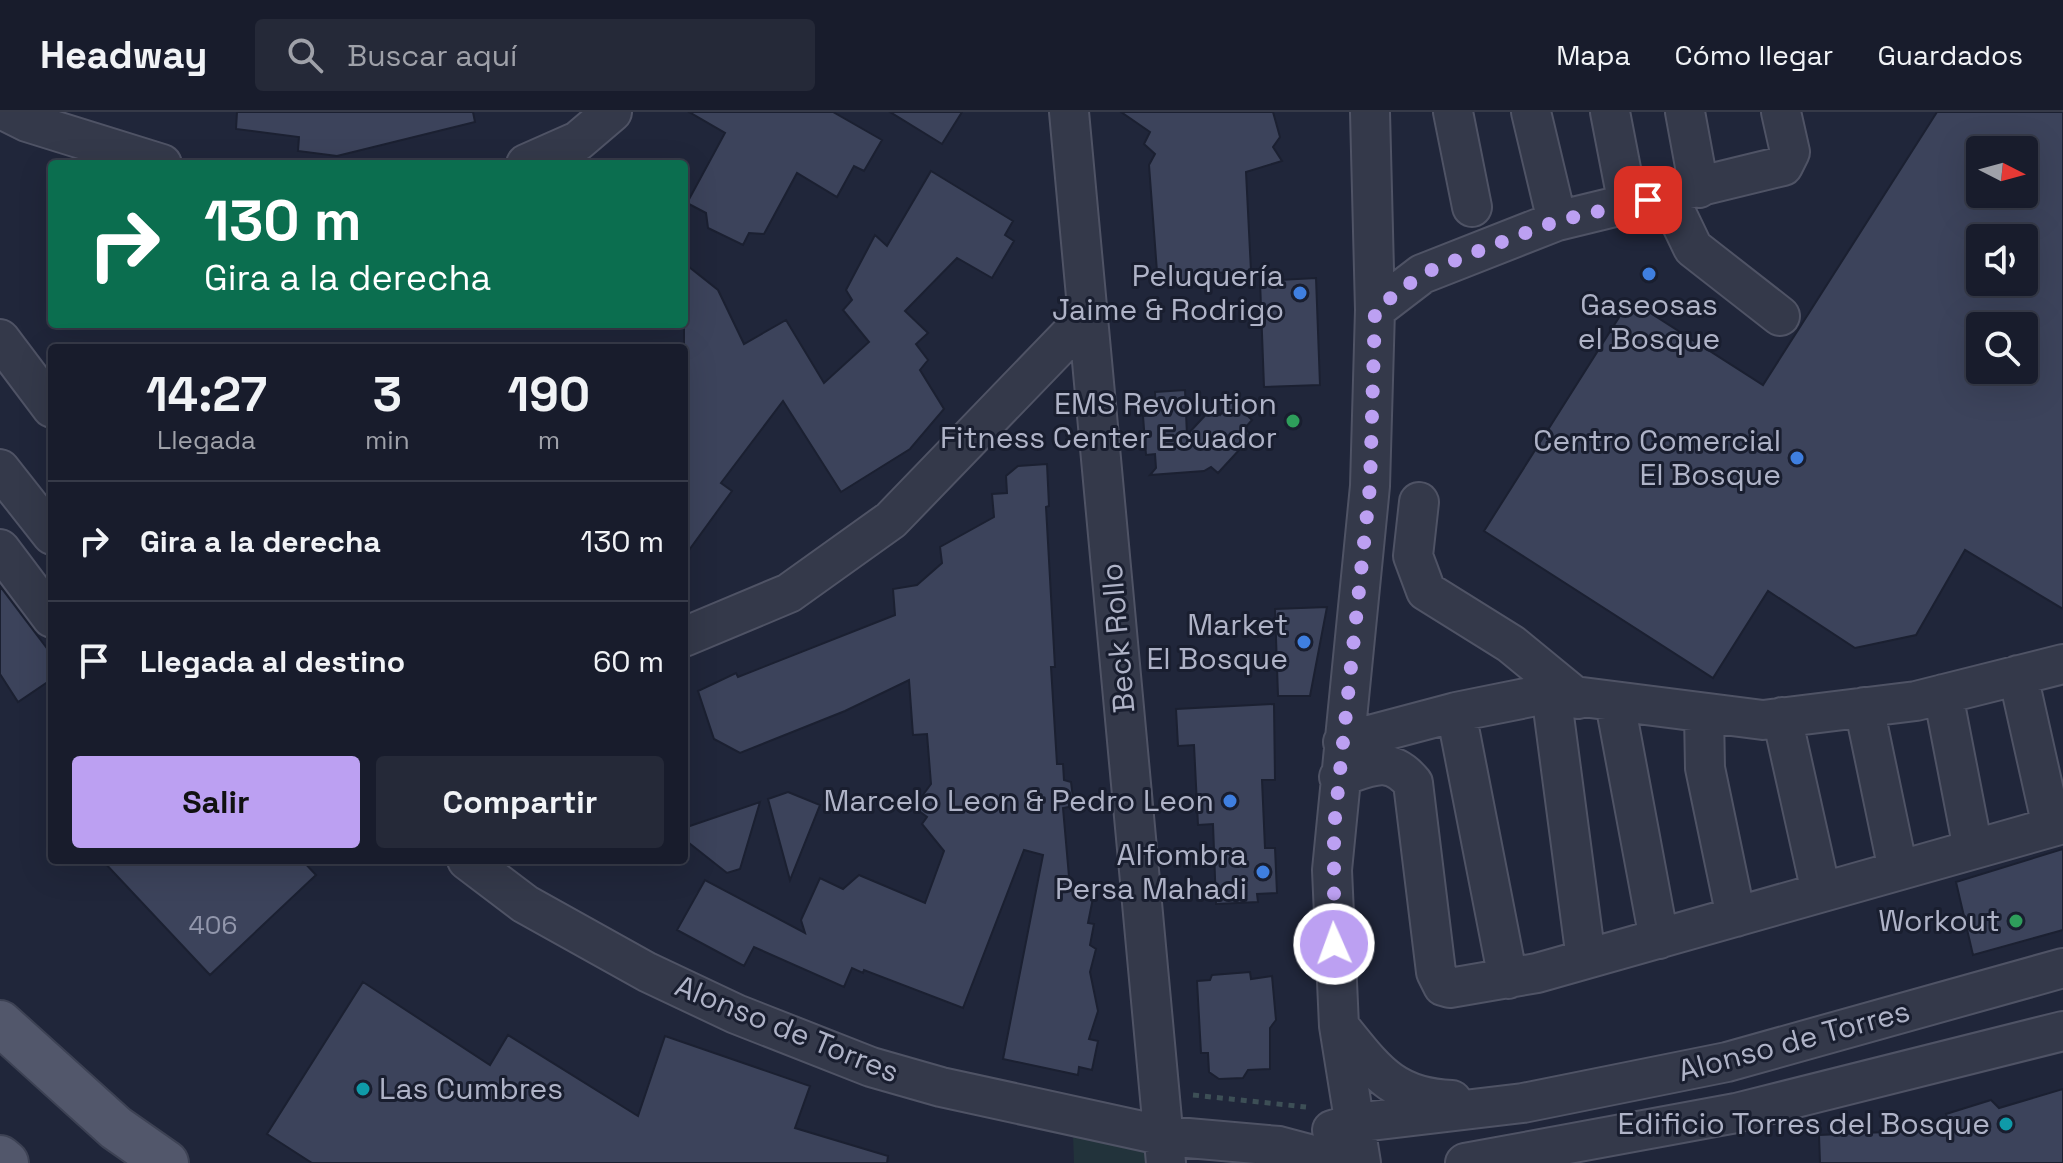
<!DOCTYPE html>
<html lang="es">
<head>
<meta charset="utf-8">
<style>
  body { margin:0; font-family:"Space Grotesk",sans-serif; background:#252938; color:#f1f3f6; height:100vh; display:flex; flex-direction:column; font-size:30px; white-space:nowrap }
  * { box-sizing:border-box; margin:0 }
  p { font-size:26px; color:#9fa1a9 }
  .icon { flex:none; width:44px; height:44px; fill:none; stroke:currentColor; stroke-width:2; stroke-linecap:round; stroke-linejoin:round }
  .map { position:relative; flex:1; overflow:hidden }
  .sheet { position:absolute; left:48px; top:232px; width:640px; height:520px; display:flex; flex-direction:column; background:#181c2c; border-radius:8px; box-shadow:0 8px 32px #0002,0 0 0 2px #363a48 }
  .sheet>* { flex:none }
  .guide { position:absolute; left:48px; top:48px; width:640px; height:168px; border-radius:8px; box-shadow:0 8px 32px #0002,0 0 0 2px #363a48; background:#0b6e4f; color:#fff; overflow:hidden }
  .needle { width:52px; rotate:96deg }
  .buttons { position:absolute; left:1966px; top:24px; display:grid; gap:16px }
  .buttons a { display:grid; place-items:center; width:72px; height:72px; border-radius:8px; background:#181c2c; box-shadow:0 8px 32px #0002,0 0 0 2px #363a48; font-size:40px }
  .pin { position:absolute; display:grid; place-items:center; width:68px; height:68px; color:#fff; margin:-34px; border-radius:16px; box-shadow:0 4px 12px #0006 }
  .me { position:absolute; width:88px; margin:-44px; rotate:358deg; stroke-linejoin:round; filter:drop-shadow(0 0 6px #0008) }
  .turn { display:flex; align-items:center; gap:28px; height:168px; padding:0 24px; font-size:36px }
  .turn .icon { width:104px; height:104px; stroke-width:2.5 }
  .turn b { display:block; font-size:56px; line-height:68px }
  .eta { display:flex; justify-content:space-evenly; align-items:center; height:136px; text-align:center }
  .eta b { font-size:48px; font-weight:800; line-height:56px }
  .button { display:flex; gap:16px; margin-top:auto; padding:16px 24px }
  .button a { flex:1; height:92px; border-radius:8px; background:#bca0f2; color:#111; font-size:32px; font-weight:800; line-height:92px; text-align:center }
  .button a+a { background:#252938; color:#f1f3f6 }
  ul { padding:0; list-style:none }
  li { display:flex; align-items:center; gap:24px; height:120px; padding:0 24px; border-top:2px solid #363a48 }
  li div { flex:1 }
  li b { display:block; font-size:30px }
  li em { font-style:normal }
  header { display:flex; align-items:center; gap:48px; box-sizing:border-box; height:112px; padding:0 40px; background:#181c2c; border-bottom:2px solid #363a48 }
  header strong { font-size:38px }
  nav { display:flex; gap:44px; margin-inline-start:auto; font-size:28px }
  .search { width:560px; height:72px; background:#252938; display:flex; align-items:center; gap:20px; box-sizing:border-box; padding:0 28px; border-radius:8px; color:#9fa1a9; font-size:30px }
  .map>svg:first-child { display:block }
</style>
</head>
<body>
<header>
<strong>Headway</strong>
<div class="search"><svg class="icon" aria-label="search" viewBox="0 0 24 24"><circle cx="10" cy="10" r="6"/><path d="M15 15l6 6"/></svg>Buscar aquí</div>
<nav><a>Mapa</a><a>Cómo llegar</a><a>Guardados</a></nav>
</header>
<div class="map">
<svg width="2063" height="1051" viewBox="0 0 2063 1051">
  <rect width="100%" height="100%" fill="#20263a"/>
  <!-- green -->
  <path fill="#22333b" d="M 1073,1022 L 1153,1034 L 1154,1051 L 1074,1051 Z"/>
  <!-- building -->
  <path fill="#3c435b" stroke="#1b2031" stroke-width="2" fill-rule="evenodd" d="M 237,0 L 473,0 L 475,10 L 337,44 L 298,39 L 299,25 L 236,17 Z
    M 689,0 L 833,0 L 882,28 L 864,59 L 854,54 L 837,85 L 797,61 L 764,122 L 749,121 L 743,133 L 708,116 L 706,101 L 687,91 L 725,21 Z
    M 890,0 L 962,0 L 942,32 Z
    M 1121,0 L 1273,0 L 1280,25 L 1273,35 L 1282,49 L 1246,60 L 1251,159 L 1194,162 L 1195,172 L 1158,173 L 1149,53 L 1155,42 L 1144,32 L 1150,20 Z
    M 1937,0 L 2063,0 L 2063,497 L 1965,438 L 1916,523 L 1855,536 L 1768,479 L 1713,566 L 1484,419 L 1630,188 L 1763,273 ZM 1980,38 L 2024,38 L 2024,82 L 1980,82 ZM 1980,126 L 2024,126 L 2024,170 L 1980,170 ZM 1980,214 L 2024,214 L 2024,258 L 1980,258 Z
    M 931,59 L 1013,109 L 1005,123 L 1014,129 L 992,166 L 957,146 L 905,199 L 928,221 L 916,232 L 928,248 L 920,258 L 944,297 L 910,337 L 841,380 L 783,289 L 721,371 L 732,379 L 684,445 L 684,151 L 718,178 L 744,232 L 786,208 L 824,271 L 869,230 L 843,198 L 852,188 L 846,178 L 875,123 L 887,134 Z
    M 1316,166 L 1320,273 L 1264,275 L 1260,169 Z
    M 1185,278 L 1187,323 L 1212,296 L 1220,303 L 1232,289 L 1252,308 L 1245,316 L 1252,324 L 1218,361 L 1211,355 L 1204,359 L 1150,363 L 1156,356 L 1155,342 L 1146,343 L 1143,304 L 1156,303 L 1155,280 Z
    M 1047,352 L 1049,394 L 1046,395 L 1055,555 L 1051,555 L 1057,652 L 1063,652 L 1064,668 L 1071,670 L 1074,694 L 1063,696 L 1070,776 L 1094,781 L 1088,811 L 1094,812 L 1090,833 L 1096,837 L 1090,860 L 1098,899 L 1089,927 L 1098,929 L 1092,958 L 1079,955 L 1078,963 L 1003,947 L 1043,743 L 1024,738 L 963,896 L 864,858 L 863,861 L 852,856 L 844,875 L 754,835 L 744,854 L 677,818 L 705,768 L 805,821 L 801,808 L 820,766 L 843,777 L 859,763 L 925,791 L 944,739 L 922,712 L 927,705 L 914,695 L 931,672 L 927,622 L 913,623 L 909,568 L 845,599 L 740,641 L 714,627 L 698,579 L 736,561 L 738,565 L 895,503 L 893,477 L 917,473 L 942,451 L 940,435 L 994,405 L 992,382 L 1007,381 L 1006,364 L 1018,354 Z
    M 0,474 L 52,543 L 52,567 L 18,590 L 0,562 Z
    M 1327,495 L 1310,584 L 1278,584 L 1275,497 Z
    M 1274,592 L 1275,668 L 1262,668 L 1265,736 L 1275,736 L 1277,781 L 1257,782 L 1258,790 L 1216,792 L 1213,712 L 1198,713 L 1194,633 L 1178,634 L 1176,597 Z
    M 788,680 L 820,693 L 790,768 L 768,687 Z
    M 760,690 L 740,757 L 727,761 L 684,727 L 684,716 Z
    M 2063,737 L 2063,818 L 1973,843 L 1956,770 Z
    M 102,748 L 302,748 L 316,763 L 210,863 Z
    M 1250,860 L 1251,867 L 1272,864 L 1276,908 L 1270,916 L 1270,957 L 1248,958 L 1243,966 L 1219,967 L 1209,960 L 1208,941 L 1201,941 L 1197,869 L 1210,868 L 1212,863 Z
    M 363,870 L 490,953 L 508,923 L 638,1004 L 665,924 L 810,974 L 795,1016 L 888,1044 L 887,1051 L 312,1051 L 267,1022 Z
    M 2063,977 L 2063,1051 L 1820,1051 L 1819,1023 L 1951,1017 L 1946,1002 L 1991,988 L 1999,996 Z"/>
  <g fill="none" stroke-linecap="round" stroke-linejoin="round">
    <defs>
      <path id="minor" d="M 7,0 L 27,10 L 162,52
        M 1069,0 L 1166,1051
        M 1453,0 L 1472,95
        M 1531,0 L 1557,109
        M 1610,0 L 1628,93
        M 1685,0 L 1699,76
        M 526,52 L 578,29 L 612,0
        M 1668,84 L 1693,136 L 1780,204
        M 1375,198 L 1422,162 L 1557,109 L 1783,54 L 1790,40 L 1781,0
        M 0,227 L 52,296
        M 0,357 L 52,423
        M 1419,390 L 1413,444 L 1426,479 L 1511,532 L 1578,587
        M 0,437 L 52,506
        M 684,525 L 789,481 L 891,408 L 1087,205
        M 2018,563 L 2052,715
        M 1551,581 L 1586,847
        M 1943,582 L 1973,737
        M 1615,591 L 1659,827
        M 1864,595 L 1898,758
        M 1456,600 L 1508,867
        M 1704,601 L 1705,656 L 1736,805
        M 1782,605 L 1821,780
        M 1343,630 L 1456,600 L 1551,581 L 1763,608 L 1916,589 L 2063,552
        M 1339,665 C 1370,655 1389,642 1413,671 L 1436,860 L 1443,874 L 1450,876 L 1537,861 L 2063,712
        M 467,748 L 525,792 L 647,860 L 736,902 L 871,955 L 941,975 L 1165,1024 L 1279,1034 L 1343,1051
        M 1339,914 C 1374,957 1392,986 1452,988
        M 1332,1018 L 1354,1011 L 1523,991 L 1727,950 L 2063,856
        M 1361,1051 L 1339,914 L 1332,758 L 1370,374 L 1375,198 L 1370,0
        M 1465,1051 L 1736,1001 L 2063,919"/>
      <path id="major" d="M 0,911 L 116,1016 L 166,1051
        M 0,1046 L 6,1051"/>
    </defs>
    <!-- minor casing -->
    <use href="#minor" stroke="#4f5365" stroke-width="42"/>
    <!-- major casing -->
    <use href="#major" stroke="#3d4254" stroke-width="48"/>
    <!-- path -->
    <path stroke="#3d4f56" stroke-width="5" stroke-dasharray="6 6" stroke-linecap="butt" d="M 1193,983 L 1306,995"/>
    <!-- minor -->
    <use href="#minor" stroke="#34394a" stroke-width="38"/>
    <!-- major -->
    <use href="#major" stroke="#52576b" stroke-width="44"/>
  </g>
  <g fill="none" stroke-linecap="round" stroke-linejoin="round">
    <!-- route -->
    <path stroke="#bca0f2" stroke-width="14" stroke-dasharray="0 25.2" d="M 1334,832 L 1334,716 L 1370,374 L 1375,198 L 1422,162 L 1483,137 L 1557,109 L 1648,88"/>
  </g>
  <!-- markers -->
  <g fill="#3f7fe0" stroke="#191e2f" stroke-width="3">
    <circle cx="1649" cy="162" r="8"/>
    <circle cx="1300" cy="181" r="8"/>
    <circle cx="1797" cy="346" r="8"/>
    <circle cx="1304" cy="530" r="8"/>
    <circle cx="1230" cy="689" r="8"/>
    <circle cx="1263" cy="760" r="8"/>
  </g>
  <g fill="#2e9e5b" stroke="#191e2f" stroke-width="3">
    <circle cx="1293" cy="309" r="8"/>
    <circle cx="2016" cy="809" r="8"/>
  </g>
  <g fill="#0f9aa8" stroke="#191e2f" stroke-width="3">
    <circle cx="363" cy="977" r="8"/>
    <circle cx="2006" cy="1012" r="8"/>
  </g>
  <g text-anchor="middle" stroke-width="6" stroke-linejoin="round" paint-order="stroke">
    <!-- number labels -->
    <g font-size="26" fill="#9297ac">
      <text x="213" y="822">406</text>
    </g>
    <!-- poi labels -->
    <g font-size="30" fill="#afb3c7" stroke="#191e2f" text-anchor="end">
      <text x="1284" y="174">Peluquería<tspan x="1284" dy="34">Jaime &amp; Rodrigo</tspan></text>
      <text x="1649" y="203" text-anchor="middle">Gaseosas<tspan x="1649" dy="34">el Bosque</tspan></text>
      <text x="1277" y="302">EMS Revolution<tspan x="1277" dy="34">Fitness Center Ecuador</tspan></text>
      <text x="1781" y="339">Centro Comercial<tspan x="1781" dy="34">El Bosque</tspan></text>
      <text x="1288" y="523">Market<tspan x="1288" dy="34">El Bosque</tspan></text>
      <text x="1214" y="699">Marcelo Leon &amp; Pedro Leon</text>
      <text x="1247" y="753">Alfombra<tspan x="1247" dy="34">Persa Mahadi</tspan></text>
      <text x="2000" y="819">Workout</text>
      <text x="379" y="987" text-anchor="start">Las Cumbres</text>
      <text x="1990" y="1022">Edificio Torres del Bosque</text>
    </g>
    <!-- street labels -->
    <g font-size="30" fill="#afb3c7" stroke="#191e2f">
      <text transform="translate(1118 526) rotate(-95)" y="10">Beck Rollo</text>
      <text transform="translate(787 917) rotate(22)" y="10">Alonso de Torres</text>
      <text transform="translate(1794 929) rotate(-15)" y="10">Alonso de Torres</text>
    </g>
  </g>
</svg>
<div class="buttons">
<a><svg class="needle" viewBox="-14 -14 28 28"><path d="M0-13l5 13h-10z" fill="#e53935"/><path d="M0 13l5-13h-10z" fill="#9fa1a9"/></svg></a>
<a><svg class="icon" aria-label="sound" viewBox="0 0 24 24"><path d="M4 9h4l5-4v14l-5-4H4zM17 9q2 3 0 6"/></svg></a>
<a><svg class="icon" aria-label="search" viewBox="0 0 24 24"><circle cx="10" cy="10" r="6"/><path d="M15 15l6 6"/></svg></a>
</div>
<div class="pin" style="left:1648px;top:88px;background:#d93025"><svg class="icon" aria-label="arrive" viewBox="0 0 24 24"><path d="M6 21V4h12l-3 4 3 4H6"/></svg></div>
<svg class="me" style="left:1334px;top:832px" viewBox="-20 -20 40 40"><circle r="17" fill="#bca0f2" stroke="#fff" stroke-width="3"/><path d="M0-11L8 9 0 5-8 9z" fill="#fff"/></svg>
<div class="guide">
<div class="turn"><svg class="icon" aria-label="right" viewBox="0 0 24 24"><path d="M7 20v-9h11M14 6l5 5-5 5"/></svg><div><b>130 m</b>Gira a la derecha</div></div>
</div>
<section class="sheet">
<div class="eta">
<div><b>14:27</b><p>Llegada</p></div>
<div><b>3</b><p>min</p></div>
<div><b>190</b><p>m</p></div>
</div>
<ul>
<li><svg class="icon" aria-label="right" viewBox="0 0 24 24"><path d="M7 20v-9h11M14 6l5 5-5 5"/></svg><div><b>Gira a la derecha</b></div><em>130 m</em></li>
<li><svg class="icon" aria-label="arrive" viewBox="0 0 24 24"><path d="M6 21V4h12l-3 4 3 4H6"/></svg><div><b>Llegada al destino</b></div><em>60 m</em></li>
</ul>
<div class="button"><a>Salir</a><a>Compartir</a></div>
</section>
</div>
</body>
</html>
